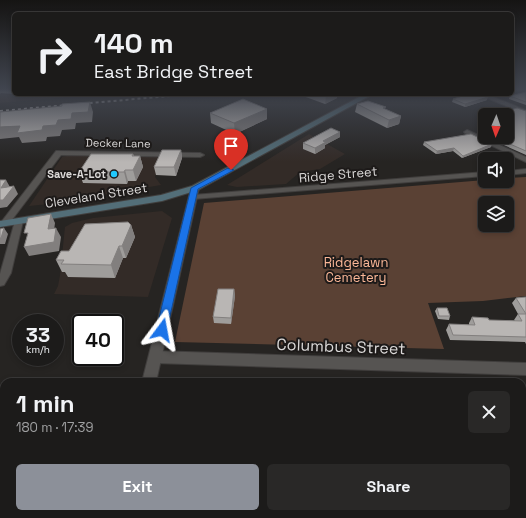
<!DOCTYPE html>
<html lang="en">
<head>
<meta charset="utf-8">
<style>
  body { margin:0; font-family:"Space Grotesk",sans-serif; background:#292827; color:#f1f3f6; height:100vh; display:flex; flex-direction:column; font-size:15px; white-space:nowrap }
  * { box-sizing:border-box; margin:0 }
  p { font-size:13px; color:#a0a1a2 }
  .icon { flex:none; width:22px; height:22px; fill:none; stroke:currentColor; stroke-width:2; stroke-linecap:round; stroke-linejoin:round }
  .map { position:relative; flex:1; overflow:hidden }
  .side { position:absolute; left:0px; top:378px; width:526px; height:140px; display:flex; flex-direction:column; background:#1c1b1a; border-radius:12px 12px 0 0; box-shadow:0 2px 6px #0003,0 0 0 1px #3a3939 }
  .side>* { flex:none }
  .banner { position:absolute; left:12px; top:12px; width:502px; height:84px; border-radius:6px; box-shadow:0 2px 6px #0003,0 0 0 1px #3a3939; background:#1c1b1a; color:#f1f3f6; overflow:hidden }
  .needle { width:26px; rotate:182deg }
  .buttons { position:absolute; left:478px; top:108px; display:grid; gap:8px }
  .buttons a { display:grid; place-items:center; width:36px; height:36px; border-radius:6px; background:#1c1b1a; box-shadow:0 2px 6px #0003,0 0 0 1px #3a3939; font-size:20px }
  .speed { position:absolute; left:12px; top:314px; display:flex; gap:8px; font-size:20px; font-weight:700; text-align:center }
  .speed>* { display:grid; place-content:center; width:52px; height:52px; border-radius:50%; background:#1c1b1a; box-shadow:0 2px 6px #0003,0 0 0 1px #3a3939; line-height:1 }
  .speed small { font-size:10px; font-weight:400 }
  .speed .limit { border:2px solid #111; border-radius:6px; background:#fff; color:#111 }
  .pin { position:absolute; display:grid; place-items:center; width:34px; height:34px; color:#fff; margin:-41px -17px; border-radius:50% 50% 50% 0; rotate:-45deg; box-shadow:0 0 4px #0007 }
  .pin .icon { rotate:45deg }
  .me { position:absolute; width:44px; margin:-22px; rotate:13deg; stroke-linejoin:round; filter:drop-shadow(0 0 3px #0008) }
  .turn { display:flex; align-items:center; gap:14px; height:84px; padding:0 16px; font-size:18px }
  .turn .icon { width:52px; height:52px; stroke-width:2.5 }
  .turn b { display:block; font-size:28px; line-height:34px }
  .round { display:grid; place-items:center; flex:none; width:42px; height:42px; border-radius:6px; background:#292827 }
  .summary { display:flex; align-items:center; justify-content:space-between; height:68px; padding:0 16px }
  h1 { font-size:24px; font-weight:600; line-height:30px }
  .cta { display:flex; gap:8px; margin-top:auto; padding:8px 16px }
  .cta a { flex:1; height:46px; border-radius:6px; background:#8c9099; color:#fff; font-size:16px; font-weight:600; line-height:46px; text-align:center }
  .cta a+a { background:#292827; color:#f1f3f6 }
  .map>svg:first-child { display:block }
</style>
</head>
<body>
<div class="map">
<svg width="526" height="518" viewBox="0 0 526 518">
  <rect width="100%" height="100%" fill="#262422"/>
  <!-- built -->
  <path fill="#332b27" d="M 0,89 L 14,89 L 14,94 L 70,94 L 67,97 L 0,103 Z
    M 309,134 L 345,154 L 320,169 L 300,172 L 286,184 L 237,187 L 227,185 Z
    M 71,155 L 161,156 L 155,177 L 161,185 L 49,204 L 29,206 L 62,157 Z
    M 162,211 L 172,218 L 148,297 L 54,294 L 58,286 L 60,275 L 65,227 L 72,223 L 93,218 Z"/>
  <!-- green -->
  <path fill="#5a4134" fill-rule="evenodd" d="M 526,177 L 526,296 L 483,301 L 428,303 L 444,349 L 175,342 L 204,203 L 485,180 L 507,181 L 507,178 ZM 485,203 L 507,203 L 507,225 L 485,225 Z"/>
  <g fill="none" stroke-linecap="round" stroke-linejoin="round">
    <defs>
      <path id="minor" d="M 477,94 L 485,94 L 526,110 L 526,114 Z
        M 467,130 L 526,157 L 526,162 L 465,133 L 464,132 Z
        M 56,151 L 200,153 L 204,155 L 200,157 L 61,155 L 8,225 L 2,225 L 0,223 L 2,221 Z
        M 526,169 L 526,173 L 507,175 L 507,171 Z
        M 485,172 L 485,176 L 193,199 L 189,197 L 193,195 Z
        M 19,218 L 23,221 L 11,273 L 4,285 L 0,286 L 0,274 L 15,221 Z
        M 155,351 L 526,363 L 526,375 L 155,363 L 151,361 L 149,357 L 151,353 Z"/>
      <path id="tertiary" d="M 195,185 L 199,188 L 156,382 L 142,382 L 191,188 Z
        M 106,514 L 124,514 L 123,518 L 105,518 Z"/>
      <path id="secondary" d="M 365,94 L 373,94 L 198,190 L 162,201 L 0,227 L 0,221 L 161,195 L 192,186 Z"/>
    </defs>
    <!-- minor casing -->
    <use href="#minor" stroke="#403e3d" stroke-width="2"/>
    <!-- tertiary casing -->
    <use href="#tertiary" stroke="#403e3d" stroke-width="2"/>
    <!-- secondary casing -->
    <use href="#secondary" stroke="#403e3d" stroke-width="2"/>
    <!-- minor -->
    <use href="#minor" fill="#565452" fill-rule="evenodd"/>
    <!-- tertiary -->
    <use href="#tertiary" fill="#565452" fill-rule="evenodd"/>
    <!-- secondary -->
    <use href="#secondary" fill="#536e78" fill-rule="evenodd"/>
    <!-- rail -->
    <path stroke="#b1afae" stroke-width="2" stroke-dasharray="3 3" stroke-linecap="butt" d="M 0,111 L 192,94"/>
  </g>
  <!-- wall -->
  <path fill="#9f9d9b" d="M 0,89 L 14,89 L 14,94 L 1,93 L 0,94 Z
    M 526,92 L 526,105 L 509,99 L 510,96 Z
    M 24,94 L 48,94 L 47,95 Z
    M 303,94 L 337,94 L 337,98 L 325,104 L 303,96 Z
    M 486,94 L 503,94 L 496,97 Z
    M 453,99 L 487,100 L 465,107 L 452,102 Z
    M 357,104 L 401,116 L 399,124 L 387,128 L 355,112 Z
    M 267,109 L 267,119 L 235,134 L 211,123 L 210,113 Z
    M 526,111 L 526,155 L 486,137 L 507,137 Z
    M 485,122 L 485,128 L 481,126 L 482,123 Z
    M 485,129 L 485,137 L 479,134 L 480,131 Z
    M 340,132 L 340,137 L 325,145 L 325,148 L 315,154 L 303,149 L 303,143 Z
    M 424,142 L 491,147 L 462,158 L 453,151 L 436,154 L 423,145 Z
    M 181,150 L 182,158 L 176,176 L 156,175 L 154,167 Z
    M 133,154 L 134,156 L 140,156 L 143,167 L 136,181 L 128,181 L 127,184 L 83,183 L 79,172 Z
    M 131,225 L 135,237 L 126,258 L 123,258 L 115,278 L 68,277 L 65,272 L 62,272 L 56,260 L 69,251 Z
    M 234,289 L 235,296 L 231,324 L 214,323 L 213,317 Z
    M 526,297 L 526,344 L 525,342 L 450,340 L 446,330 L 449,324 L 469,325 L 469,323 L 472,317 L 489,320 L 515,321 L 514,320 L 518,314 L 512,303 L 516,298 Z
    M 437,308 L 450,316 L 449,320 L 438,319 L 435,311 Z
    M 522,389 L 526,390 L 526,422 L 522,422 Z"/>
  <!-- shaded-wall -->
  <path fill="#827f7e" d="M 331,94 L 337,94 L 337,98 L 325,104 L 326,96 Z
    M 497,94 L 503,94 L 496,97 Z
    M 488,97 L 487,100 L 465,107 L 465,104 Z
    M 90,102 L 93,112 L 92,122 L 76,123 L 75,129 L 62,130 L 60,136 L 47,137 L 46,141 L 22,143 L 19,137 L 0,139 L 0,127 L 20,126 L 43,126 L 72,113 Z
    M 267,109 L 267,119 L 235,134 L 234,123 Z
    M 401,116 L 399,124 L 387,128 L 389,120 Z
    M 340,132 L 340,137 L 325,145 L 325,148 L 315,154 L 315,148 L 323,141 Z
    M 492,144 L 491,147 L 462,158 L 463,156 Z
    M 454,148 L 453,151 L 436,154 L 437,151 Z
    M 181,150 L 182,158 L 176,176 L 174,167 Z
    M 133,154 L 136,164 L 140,156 L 143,167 L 136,181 L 133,170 L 132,156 Z
    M 125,170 L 128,181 L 127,184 L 124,172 Z
    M 6,180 L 10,187 L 1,188 Z
    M 14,186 L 18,194 L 7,207 L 0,208 L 0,200 Z
    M 51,214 L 55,223 L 53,238 L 48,229 Z
    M 131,225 L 135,237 L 126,258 L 122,246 Z
    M 4,228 L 8,234 L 5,244 L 0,244 L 0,238 Z
    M 56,228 L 61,237 L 59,251 L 29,256 L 24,247 Z
    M 119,246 L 123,258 L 115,278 L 111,265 Z
    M 234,289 L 235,296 L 231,324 L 231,318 Z"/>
  <!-- building -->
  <path fill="#b9b6b4" stroke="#827f7e" d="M 526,92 L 526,102 L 510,96 Z
    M 318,94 L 331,94 L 326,96 Z
    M 469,94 L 481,94 L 488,97 L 465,104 L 453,99 Z
    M 243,99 L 267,109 L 234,123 L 210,113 Z
    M 368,101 L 386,107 L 383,108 L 401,116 L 389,120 L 357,104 Z
    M 90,102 L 88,112 L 72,113 L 71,119 L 58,120 L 56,125 L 43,126 L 42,130 L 17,133 L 20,126 L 0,127 L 0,112 L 62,106 L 62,104 Z
    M 517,108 L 526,111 L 526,151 L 494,137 L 507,137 L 507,115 L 496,115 Z
    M 331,128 L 340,132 L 323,141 L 326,142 L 315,148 L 303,143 Z
    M 485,129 L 485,133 L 480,131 Z
    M 471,134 L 492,144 L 463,156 L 454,148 L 437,151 L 424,142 Z
    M 162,150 L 181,150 L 174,167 L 154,167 Z
    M 91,154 L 133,154 L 132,156 L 140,156 L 133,170 L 125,170 L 124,172 L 79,172 Z
    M 0,180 L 6,180 L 1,188 L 14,186 L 3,200 L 0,200 Z
    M 51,214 L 48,229 L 56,228 L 54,242 L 24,247 L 28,233 L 24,233 L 28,218 Z
    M 128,222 L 131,225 L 122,246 L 119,246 L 111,265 L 61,264 L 64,260 L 56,260 L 61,251 L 69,251 L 85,224 Z
    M 4,228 L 1,238 L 0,238 L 0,229 Z
    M 218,289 L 234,289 L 231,318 L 213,317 Z
    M 526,297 L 526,337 L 453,335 L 449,324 L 475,325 L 472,317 L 488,318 L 489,320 L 522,321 L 518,314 L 526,314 L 516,298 Z
    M 437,308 L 447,308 L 450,316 L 439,316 Z
    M 308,380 L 323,381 L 323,382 L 308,382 Z
    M 522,389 L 526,390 L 526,417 L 524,416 L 525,420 L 522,419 Z
    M 247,514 L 379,514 L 379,518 L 247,518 Z"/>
  <!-- sky -->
  <linearGradient id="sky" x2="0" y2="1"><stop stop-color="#151413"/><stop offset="0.55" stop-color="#41454f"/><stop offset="1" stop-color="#41454f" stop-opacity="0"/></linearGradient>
  <rect width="526" height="162" fill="url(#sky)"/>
  <!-- route -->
  <path fill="#1a73e8" stroke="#114b97" d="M 228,168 L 234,170 L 198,189 L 167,330 L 165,334 L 162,335 L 158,334 L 156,330 L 191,188 Z"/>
  <!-- markers -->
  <circle fill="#20c9fd" stroke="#1d1a19" stroke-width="1.5" cx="114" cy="174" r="4"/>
  <g text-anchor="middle" stroke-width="4" stroke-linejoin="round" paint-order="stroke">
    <!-- far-street labels -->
    <g font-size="11" fill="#dbd9d8" stroke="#1d1a19">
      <text transform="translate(118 143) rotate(1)" y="4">Decker Lane</text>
    </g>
    <!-- far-poi labels -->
    <g font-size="11" font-weight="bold" fill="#dbd9d8" stroke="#1d1a19" text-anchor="end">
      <text x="106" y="178">Save-A-Lot</text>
    </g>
    <!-- street labels -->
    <g font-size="13" fill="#dbd9d8" stroke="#1d1a19">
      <text transform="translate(338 174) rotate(-5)" y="5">Ridge Street</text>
      <text transform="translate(96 195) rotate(-9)" y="5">Cleveland Street</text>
    </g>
    <!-- park labels -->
    <g font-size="13" fill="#fbb797" stroke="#1d1a19">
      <text x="356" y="267">Ridgelawn<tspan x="356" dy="15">Cemetery</tspan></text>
    </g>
    <!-- near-street labels -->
    <g font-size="16" fill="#dbd9d8" stroke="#1d1a19">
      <text transform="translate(341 346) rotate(2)" y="6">Columbus Street</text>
    </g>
  </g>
</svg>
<div class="buttons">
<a><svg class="needle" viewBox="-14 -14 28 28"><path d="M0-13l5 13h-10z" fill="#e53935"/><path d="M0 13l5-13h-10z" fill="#a0a1a2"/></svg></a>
<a><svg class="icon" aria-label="sound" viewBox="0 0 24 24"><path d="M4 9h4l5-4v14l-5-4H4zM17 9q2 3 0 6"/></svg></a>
<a><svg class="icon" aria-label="layers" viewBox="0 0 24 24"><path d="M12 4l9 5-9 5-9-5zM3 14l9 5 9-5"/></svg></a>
</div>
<div class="speed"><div>33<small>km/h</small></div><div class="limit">40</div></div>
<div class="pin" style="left:231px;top:170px;background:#d93025"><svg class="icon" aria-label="arrive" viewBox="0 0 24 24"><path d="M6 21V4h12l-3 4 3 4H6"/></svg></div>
<svg class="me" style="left:162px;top:330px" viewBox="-20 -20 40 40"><path d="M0-17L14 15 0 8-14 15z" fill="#1a73e8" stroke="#fff" stroke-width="4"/></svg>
<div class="banner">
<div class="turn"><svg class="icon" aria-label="right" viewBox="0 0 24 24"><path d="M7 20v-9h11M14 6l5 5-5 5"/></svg><div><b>140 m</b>East Bridge Street</div></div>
</div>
<section class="side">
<div class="summary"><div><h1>1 min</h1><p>180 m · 17:39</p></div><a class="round"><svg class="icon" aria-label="close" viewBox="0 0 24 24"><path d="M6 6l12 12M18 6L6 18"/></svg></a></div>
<div class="cta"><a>Exit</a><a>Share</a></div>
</section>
</div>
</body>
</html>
